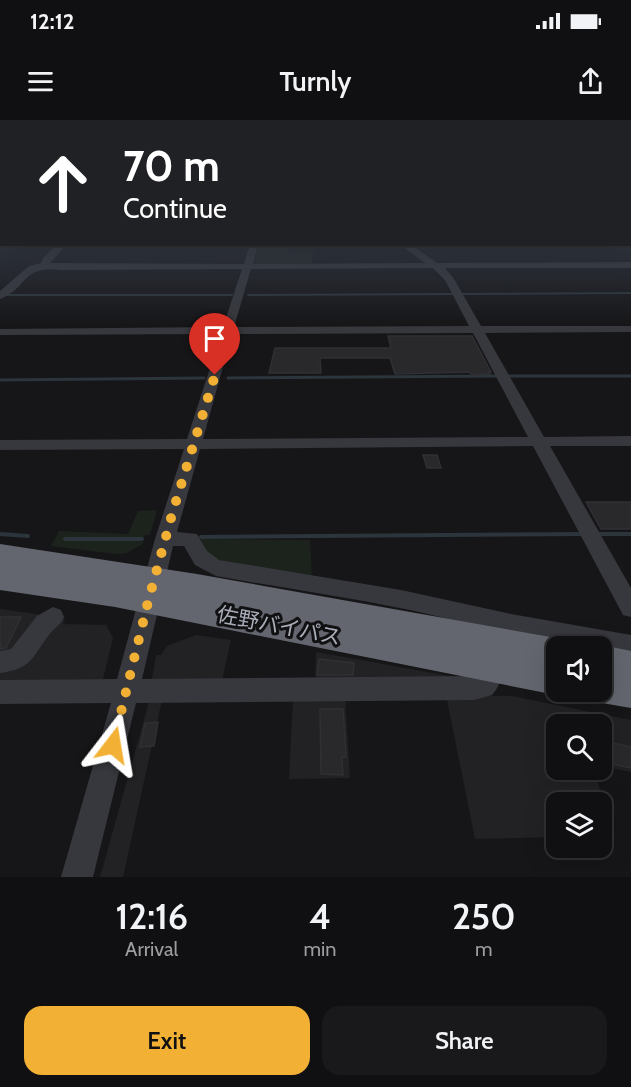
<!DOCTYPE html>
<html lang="en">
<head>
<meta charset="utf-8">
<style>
  body { margin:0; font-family:Cabin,"Noto Sans JP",sans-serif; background:#19191b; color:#f1f3f6; height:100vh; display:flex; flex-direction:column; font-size:22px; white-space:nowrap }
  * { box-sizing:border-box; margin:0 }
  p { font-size:20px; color:#9c9d9f }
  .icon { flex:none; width:33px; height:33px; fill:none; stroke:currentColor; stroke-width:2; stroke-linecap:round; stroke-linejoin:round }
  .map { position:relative; height:757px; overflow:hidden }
  .drawer { display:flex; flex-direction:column; background:#101012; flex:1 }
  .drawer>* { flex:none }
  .top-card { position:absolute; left:0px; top:0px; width:632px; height:126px; box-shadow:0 6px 24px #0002,0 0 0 2px #303032; background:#202124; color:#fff; overflow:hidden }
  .buttons { position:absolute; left:546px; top:516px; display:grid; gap:12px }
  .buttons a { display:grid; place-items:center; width:66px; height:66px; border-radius:12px; background:#101012; box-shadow:0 6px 24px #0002,0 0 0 2px #303032; font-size:30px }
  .pin { position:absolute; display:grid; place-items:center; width:51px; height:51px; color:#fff; margin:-62px -26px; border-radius:50% 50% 50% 0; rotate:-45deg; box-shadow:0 0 6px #0007 }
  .pin .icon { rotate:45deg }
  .me { position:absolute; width:66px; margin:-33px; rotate:14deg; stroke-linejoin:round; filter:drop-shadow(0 0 4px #0008) }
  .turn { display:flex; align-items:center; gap:21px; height:126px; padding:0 24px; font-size:27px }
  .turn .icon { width:78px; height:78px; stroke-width:2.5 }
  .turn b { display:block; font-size:42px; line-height:51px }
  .eta { display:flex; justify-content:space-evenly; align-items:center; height:102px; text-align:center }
  .eta b { font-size:36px; font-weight:600; line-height:42px }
  .action { display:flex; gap:12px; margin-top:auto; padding:12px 24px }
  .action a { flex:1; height:69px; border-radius:18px; background:#f2b134; color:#111; font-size:24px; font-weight:600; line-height:69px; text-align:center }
  .action a+a { background:#19191b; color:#f1f3f6 }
  .status { display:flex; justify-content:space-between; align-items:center; height:42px; padding:0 30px; background:#101012; direction:ltr }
  .status svg { height:16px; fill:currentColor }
  header { display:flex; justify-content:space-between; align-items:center; height:78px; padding:0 24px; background:#101012; font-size:27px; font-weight:600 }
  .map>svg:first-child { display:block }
</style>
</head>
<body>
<div class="status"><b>12:12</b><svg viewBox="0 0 49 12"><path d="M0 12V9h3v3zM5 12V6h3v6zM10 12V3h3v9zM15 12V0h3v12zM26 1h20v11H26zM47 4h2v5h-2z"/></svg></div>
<header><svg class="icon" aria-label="menu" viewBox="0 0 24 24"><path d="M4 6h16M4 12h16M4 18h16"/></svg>Turnly<svg class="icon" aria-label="share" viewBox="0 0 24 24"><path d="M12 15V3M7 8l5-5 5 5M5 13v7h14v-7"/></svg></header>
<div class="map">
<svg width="631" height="757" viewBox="0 0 631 757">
  <rect width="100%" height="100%" fill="#161618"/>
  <!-- built -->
  <path fill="#222225" d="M 0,489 L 65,498 L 63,504 L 106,505 L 113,518 L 103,559 L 0,561 Z
    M 196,515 L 231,520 L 221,565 L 151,564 L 156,535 L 161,535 L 167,526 Z
    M 316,532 L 356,539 L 460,558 L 315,562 Z
    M 446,575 L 512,576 L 631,600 L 631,652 L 602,646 L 602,604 L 556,604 L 556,650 L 594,650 L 615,716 L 602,716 L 602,682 L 556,682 L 556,717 L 475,719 Z
    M 345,576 L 350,658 L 289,659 L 293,577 Z
    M 162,580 L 123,757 L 100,757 L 149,582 Z"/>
  <!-- green -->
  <path fill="#1c231d" d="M 258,125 L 286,125 L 287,132 L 314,131 L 311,145 L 253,145 Z
    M 157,390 L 150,415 L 145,415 L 141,421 L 144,423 L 127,433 L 117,434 L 51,426 L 59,411 L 128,414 L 138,391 Z
    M 201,419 L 310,420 L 312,457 L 213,439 L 201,429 Z"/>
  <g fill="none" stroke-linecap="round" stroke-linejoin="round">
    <!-- stream-far2 -->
    <path stroke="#2c353c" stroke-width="2" d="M 461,174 L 631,173
      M 5,175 L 232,175
      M 248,175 L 455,174"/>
    <!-- stream-far1 -->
    <path stroke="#2c353c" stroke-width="3" d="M 507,256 L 631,256
      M 228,258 L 499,256
      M 0,260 L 204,258"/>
    <!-- stream -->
    <path stroke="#2c353c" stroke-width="4" d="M 0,414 L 28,416
      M 598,414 L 631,414
      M 201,417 L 584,414
      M 65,419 L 142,419"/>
  </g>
  <!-- building -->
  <path fill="#29292c" stroke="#303034" stroke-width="1.5" d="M 388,216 L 472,216 L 491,252 L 488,252 L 490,254 L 471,255 L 470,252 L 395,254 L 390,238 L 320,238 L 321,253 L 269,253 L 275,228 L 391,228 Z
    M 423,335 L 437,335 L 441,348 L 427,348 Z
    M 586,382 L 631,382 L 631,409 L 601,409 Z
    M 0,497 L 21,497 L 6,528 L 0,529 Z
    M 319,539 L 354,543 L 353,555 L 317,555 Z
    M 320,589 L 343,589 L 346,637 L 342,637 L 343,655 L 321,654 Z
    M 158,602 L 154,626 L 140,627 L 145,603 Z
    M 604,621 L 631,627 L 631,648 L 608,643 Z"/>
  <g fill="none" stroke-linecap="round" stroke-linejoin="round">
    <!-- minor -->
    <path fill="#37383d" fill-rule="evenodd" d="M 630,118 L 631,118 L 631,122 L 630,122 Z
      M 58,124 L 67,124 L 50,143 L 244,144 L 250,124 L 258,124 L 253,144 L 425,143 L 400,124 L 410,124 L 437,143 L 631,142 L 631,148 L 445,148 L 454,159 L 481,206 L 631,206 L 631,212 L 485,213 L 544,317 L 631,316 L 631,326 L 550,326 L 631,468 L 631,497 L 623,495 L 533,326 L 200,329 L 177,412 L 197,414 L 207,431 L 219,440 L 401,470 L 511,494 L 631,515 L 631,537 L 602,531 L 602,526 C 533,526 467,501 400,488 C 339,476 277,467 216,456 L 195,445 L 184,426 L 173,426 L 142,559 L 474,556 L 476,555 L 481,538 L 490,535 L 499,538 C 504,551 502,564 492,575 L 474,580 L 136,583 L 93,757 L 61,757 L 111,583 L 0,584 L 0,560 L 117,559 L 155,419 L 184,329 L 0,330 L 0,320 L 187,319 L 221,214 L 0,215 L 0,209 L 223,207 L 242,149 L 62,150 C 20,145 29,168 0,179 L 0,171 L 29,146 L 41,143 L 43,138 ZM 433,148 L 445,160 L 469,206 L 234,207 L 251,149 ZM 473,213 L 528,317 L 203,319 L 232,214 Z
      M 53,487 L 61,490 L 64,497 C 61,505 54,508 49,515 C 32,537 32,549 0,553 L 0,531 L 11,529 L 37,496 Z"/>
    <!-- highway -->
    <path fill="#63666e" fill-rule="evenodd" d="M 0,424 L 197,454 L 556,518 L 568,522 L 570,526 L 556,526 L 556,572 L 564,572 L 556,575 L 115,487 L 0,470 L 0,446 L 6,447 L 0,446 Z
      M 602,525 L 631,531 L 631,588 L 602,583 L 589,578 L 587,572 L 602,572 L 602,526 L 599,526 Z"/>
  </g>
  <!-- sky -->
  <linearGradient id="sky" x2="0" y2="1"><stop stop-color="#0c0c0d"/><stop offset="0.49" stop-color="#363c48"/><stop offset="1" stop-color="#363c48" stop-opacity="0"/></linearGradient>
  <rect width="631" height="206" fill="url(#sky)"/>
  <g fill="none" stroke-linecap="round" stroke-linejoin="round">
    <!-- route -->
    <path stroke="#f2b134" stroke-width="10" stroke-dasharray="0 18" d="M 113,625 L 148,482 L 173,391 L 215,255"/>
  </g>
  <g text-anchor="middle" stroke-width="6" stroke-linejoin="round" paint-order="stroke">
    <!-- near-street labels -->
    <g font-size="21" fill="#a8adb8" stroke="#111113">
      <text transform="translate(279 506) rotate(11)" y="7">佐野バイパス</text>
    </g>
  </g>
</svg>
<div class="buttons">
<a><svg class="icon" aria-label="sound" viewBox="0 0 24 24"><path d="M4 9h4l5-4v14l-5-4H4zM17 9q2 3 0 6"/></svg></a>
<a><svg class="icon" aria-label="search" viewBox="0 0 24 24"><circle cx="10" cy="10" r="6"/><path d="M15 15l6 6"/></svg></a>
<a><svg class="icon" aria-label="layers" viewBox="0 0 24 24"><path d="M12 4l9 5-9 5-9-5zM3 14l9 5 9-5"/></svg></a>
</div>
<div class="pin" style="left:215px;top:255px;background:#d93025"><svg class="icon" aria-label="arrive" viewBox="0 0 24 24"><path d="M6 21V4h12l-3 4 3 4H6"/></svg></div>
<svg class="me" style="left:113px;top:625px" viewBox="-20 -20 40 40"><path d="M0-17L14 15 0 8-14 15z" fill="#f2b134" stroke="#fff" stroke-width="4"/></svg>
<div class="top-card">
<div class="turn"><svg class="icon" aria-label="ahead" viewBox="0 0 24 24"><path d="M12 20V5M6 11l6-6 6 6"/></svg><div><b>70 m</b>Continue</div></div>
</div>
</div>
<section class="drawer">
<div class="eta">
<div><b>12:16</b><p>Arrival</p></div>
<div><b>4</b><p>min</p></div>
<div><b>250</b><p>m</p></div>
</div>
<div class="action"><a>Exit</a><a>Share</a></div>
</section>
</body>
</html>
